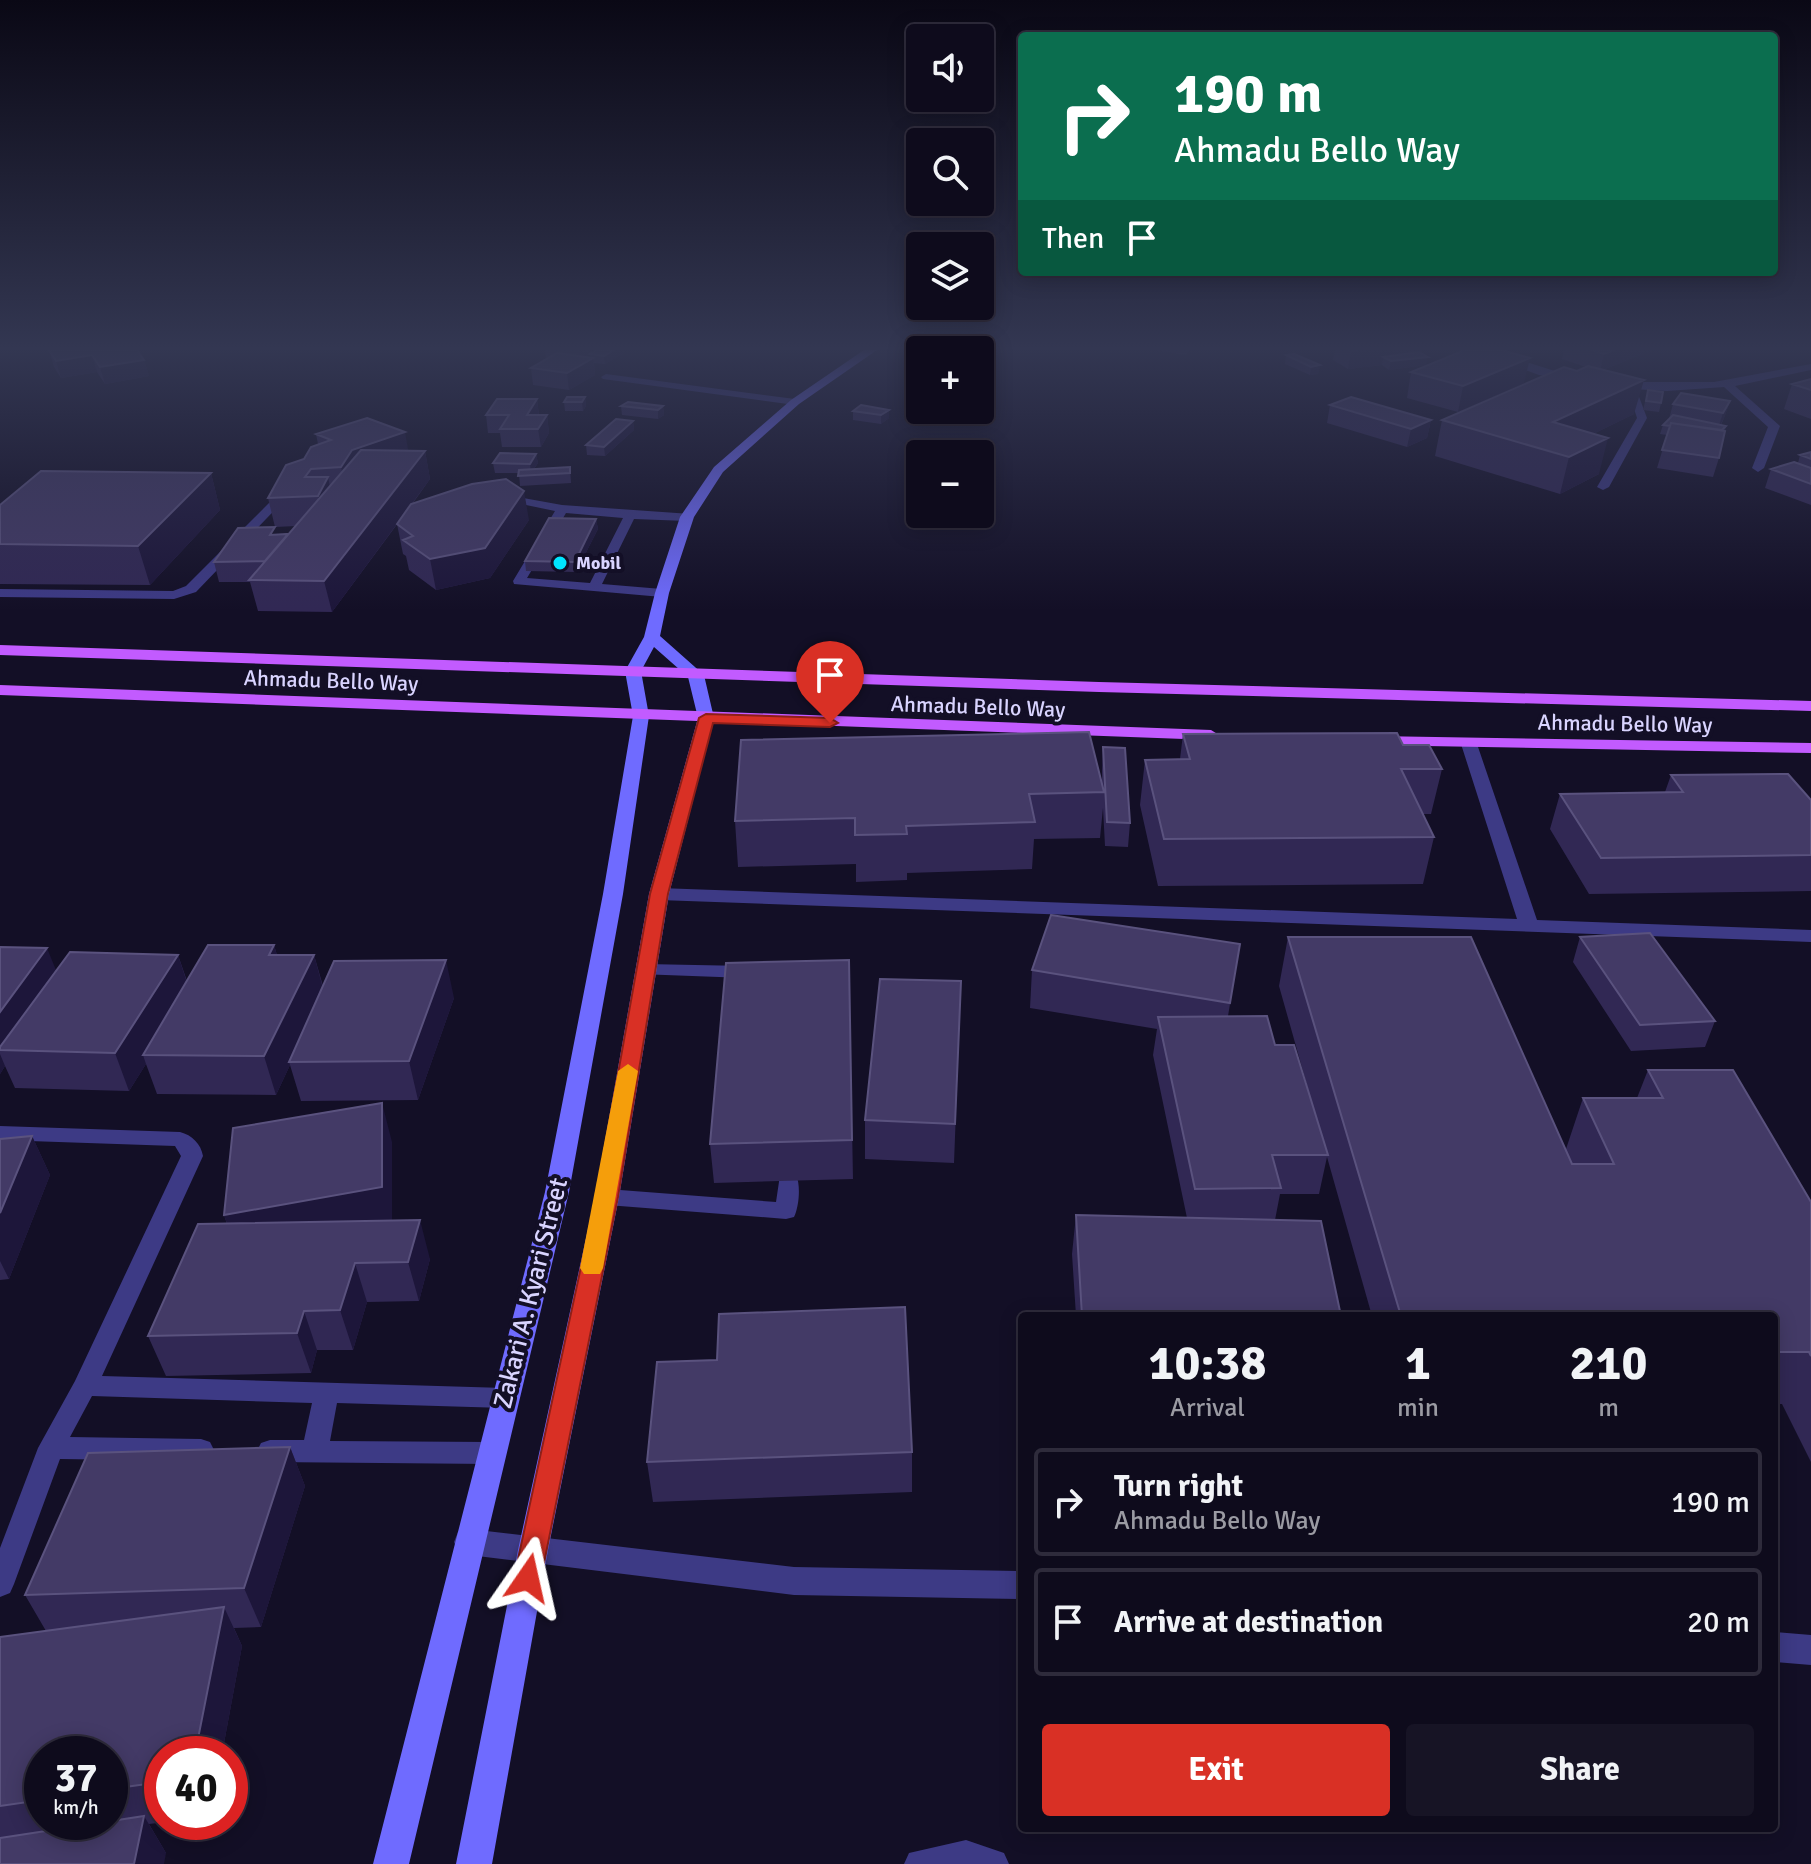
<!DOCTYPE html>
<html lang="en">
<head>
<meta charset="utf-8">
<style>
  body { margin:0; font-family:Signika,sans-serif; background:#171425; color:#f1f3f6; height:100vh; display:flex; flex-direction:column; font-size:30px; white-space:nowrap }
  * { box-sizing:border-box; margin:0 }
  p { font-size:26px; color:#9b9ba3 }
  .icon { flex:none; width:44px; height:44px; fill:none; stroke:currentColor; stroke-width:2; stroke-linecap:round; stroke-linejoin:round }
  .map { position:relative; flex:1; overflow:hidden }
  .side { position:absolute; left:1018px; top:1312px; width:760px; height:520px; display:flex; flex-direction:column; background:#0e0b1c; border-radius:8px; box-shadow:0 4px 20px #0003,0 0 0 2px #2e2b3b }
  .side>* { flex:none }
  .guide { position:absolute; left:1018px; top:32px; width:760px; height:244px; border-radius:8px; box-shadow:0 4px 20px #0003,0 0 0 2px #2e2b3b; background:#0b6e4f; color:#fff; overflow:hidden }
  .buttons { position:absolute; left:906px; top:24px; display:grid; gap:16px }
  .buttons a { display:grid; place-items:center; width:88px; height:88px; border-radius:8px; background:#0e0b1c; box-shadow:0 4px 20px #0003,0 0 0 2px #2e2b3b; font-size:40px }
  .speed { position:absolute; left:24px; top:1736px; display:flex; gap:16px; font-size:40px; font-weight:700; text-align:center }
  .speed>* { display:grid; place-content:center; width:104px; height:104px; border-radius:50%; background:#0e0b1c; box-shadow:0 4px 20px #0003,0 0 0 2px #2e2b3b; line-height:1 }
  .speed small { font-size:20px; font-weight:400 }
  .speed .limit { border:12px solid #d22; background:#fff; color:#111 }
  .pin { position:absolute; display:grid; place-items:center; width:68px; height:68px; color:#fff; margin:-82px -34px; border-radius:50% 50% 50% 0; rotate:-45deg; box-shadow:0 0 8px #0007 }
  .pin .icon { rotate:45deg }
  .me { position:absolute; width:88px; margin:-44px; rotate:11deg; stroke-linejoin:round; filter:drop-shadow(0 0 6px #0008) }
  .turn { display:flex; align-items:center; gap:28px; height:168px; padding:0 24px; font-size:36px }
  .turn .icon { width:104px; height:104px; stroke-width:2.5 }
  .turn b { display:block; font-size:56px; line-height:68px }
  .then { display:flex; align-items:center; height:76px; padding:0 24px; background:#0003; gap:16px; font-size:30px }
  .eta { display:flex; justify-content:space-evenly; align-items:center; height:136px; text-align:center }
  .eta b { font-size:48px; font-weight:700; line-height:56px }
  .primary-button { display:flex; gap:16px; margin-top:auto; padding:16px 24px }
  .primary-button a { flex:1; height:92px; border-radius:8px; background:#d93025; color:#fff; font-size:32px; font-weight:700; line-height:92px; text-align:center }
  .primary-button a+a { background:#171425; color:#f1f3f6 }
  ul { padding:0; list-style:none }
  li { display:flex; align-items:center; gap:24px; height:108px; margin:0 16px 12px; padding:0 8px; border:4px solid #2e2b3b; border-radius:8px }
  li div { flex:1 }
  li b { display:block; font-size:30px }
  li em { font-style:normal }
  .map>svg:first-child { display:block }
</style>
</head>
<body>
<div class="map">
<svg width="1811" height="1864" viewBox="0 0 1811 1864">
  <rect width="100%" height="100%" fill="#130f26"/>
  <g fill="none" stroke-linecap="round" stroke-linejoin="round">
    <!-- lane -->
    <path fill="#3d3a85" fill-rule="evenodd" d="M 606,374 L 795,399 L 800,402 L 795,405 L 603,379 L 601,377 Z
      M 1626,384 L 1635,386 L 1647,418 L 1609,487 L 1603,490 L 1597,487 L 1637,418 Z
      M 281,491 L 291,493 L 196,592 L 174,599 L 0,597 L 0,589 L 173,591 L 186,586 Z
      M 506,495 L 562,505 L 691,514 L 691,520 L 687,521 L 634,519 L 602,584 L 662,589 L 669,593 L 662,597 L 514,584 L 513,581 L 555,511 L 502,500 L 500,498 ZM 566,513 L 623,518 L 590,583 L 527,578 Z
      M 645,964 L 746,966 L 755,972 L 746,978 L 638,974 L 636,970 Z
      M 0,1126 L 180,1132 C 192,1135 201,1144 203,1156 L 102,1376 L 505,1388 L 514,1391 L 517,1398 L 514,1405 L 505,1408 L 337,1403 L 330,1441 L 491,1442 L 500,1445 L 504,1453 L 500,1461 L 491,1464 L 270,1462 L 261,1459 L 257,1451 L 261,1443 L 270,1440 L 304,1440 L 312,1403 L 92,1396 L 70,1437 L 201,1439 L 210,1442 L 214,1450 L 210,1458 L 201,1461 L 60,1459 L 14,1584 L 10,1593 L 0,1597 L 0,1548 L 38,1448 L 75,1381 L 181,1156 L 175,1146 L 0,1140 Z
      M 788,1173 L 796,1175 C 801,1185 799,1207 794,1217 L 786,1219 L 607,1205 L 599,1203 L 596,1197 L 599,1191 L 607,1189 L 776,1202 L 780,1175 Z
      M 966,1840 L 1004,1853 L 1009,1864 L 904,1864 L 909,1853 Z"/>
    <!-- street -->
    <path fill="#3d3a85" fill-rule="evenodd" d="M 1471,350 L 1488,350 L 1580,379 L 1575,382 L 1539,375 Z
      M 1811,364 L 1811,370 L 1735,386 L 1780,426 L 1764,468 L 1758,472 L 1752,468 L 1768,427 L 1724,387 L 1667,391 L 1615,388 L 1609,385 L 1615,382 L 1714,382 Z
      M 1469,739 L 1477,744 L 1537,920 L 1811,930 L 1811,942 L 659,900 L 649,894 L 659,888 L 1517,919 L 1461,744 Z
      M 469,1529 L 794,1567 L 1022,1571 L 1022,1599 L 794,1595 L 469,1555 L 458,1552 L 454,1542 L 458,1532 Z
      M 1774,1632 L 1811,1635 L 1811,1665 L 1774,1662 Z"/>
    <!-- secondary -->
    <path fill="#6f6bff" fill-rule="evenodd" d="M 864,350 L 877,350 L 799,404 L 723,472 L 694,517 L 669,593 L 660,636 L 704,675 L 714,718 L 669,894 L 619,1197 L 548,1550 L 492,1864 L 456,1864 L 518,1550 L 595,1197 L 649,894 L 698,718 L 688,677 L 654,647 L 641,671 L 649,716 L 623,894 L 569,1192 L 409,1864 L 373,1864 L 545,1192 L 603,894 L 633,716 L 625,671 L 644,637 L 655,593 L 680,517 L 714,467 L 791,400 Z"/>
    <!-- primary -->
    <path fill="#c25bff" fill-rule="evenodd" d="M 0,645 L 1099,682 L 1811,701 L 1811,711 L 1099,692 L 0,655 Z
      M 0,685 L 1211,730 L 1219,735 L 1211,740 L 0,695 Z
      M 1375,736 L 1811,743 L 1811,753 L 1369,745 L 1369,737 Z"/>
  </g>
  <!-- wall -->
  <path fill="#312854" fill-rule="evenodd" d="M 49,350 L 144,360 L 149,376 L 105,384 L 97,372 L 61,378 L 54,367 Z
    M 545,350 L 594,350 L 586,357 L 590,357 L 590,354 L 624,353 L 605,364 L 594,363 L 595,375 L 569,390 L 533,385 L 531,368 L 546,358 Z
    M 1156,350 L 1190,350 L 1185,355 Z
    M 1335,350 L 1421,350 L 1420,353 L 1426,365 L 1389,370 L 1382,365 L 1348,369 L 1333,360 Z
    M 1564,350 L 1652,350 L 1603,370 L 1634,414 L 1593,434 L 1599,474 L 1560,494 L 1435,456 L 1442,420 L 1586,367 L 1562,359 Z
    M 1286,355 L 1320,365 L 1318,374 L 1310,375 L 1285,364 Z
    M 1411,372 L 1524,383 L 1458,412 L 1407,398 Z
    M 1811,379 L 1811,419 L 1784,409 L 1792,384 Z
    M 1648,390 L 1661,403 L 1659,412 L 1643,410 Z
    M 585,397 L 586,406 L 583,411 L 565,411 L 564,402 Z
    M 537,399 L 539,415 L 547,415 L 549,433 L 541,447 L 502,447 L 500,433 L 488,433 L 486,415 Z
    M 1730,401 L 1724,418 L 1721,425 L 1726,426 L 1719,458 L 1713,477 L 1657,468 L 1667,435 L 1660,434 L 1663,425 L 1669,419 L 1673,404 Z
    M 1330,405 L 1431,420 L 1427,438 L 1407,447 L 1327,423 Z
    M 621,406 L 663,406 L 664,415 L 658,419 L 622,415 Z
    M 889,410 L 889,418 L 881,424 L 853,420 L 853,411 Z
    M 633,421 L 634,430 L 605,456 L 587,455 L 586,445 Z
    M 316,434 L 409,451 L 425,451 L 430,479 L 413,503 L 529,520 L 490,578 L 436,590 L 409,570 L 406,556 L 403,554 L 397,524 L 401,519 L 332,612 L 258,611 L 250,582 L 219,582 L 214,562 L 277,534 L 288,535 L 296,526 L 275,527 L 268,498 L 318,444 Z
    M 1811,452 L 1811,505 L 1765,488 L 1771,469 L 1798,463 L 1800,455 Z
    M 536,454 L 538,463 L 534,469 L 570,467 L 571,483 L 520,486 L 519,473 L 495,473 L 493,463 Z
    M 211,473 L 220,510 L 150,585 L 0,584 L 0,505 Z
    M 596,519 L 598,529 L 576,572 L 526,571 L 525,561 Z
    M 1183,734 L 1403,745 L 1442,769 L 1431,814 L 1423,814 L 1434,837 L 1423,884 L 1158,886 L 1140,805 L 1145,760 L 1180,759 Z
    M 1103,747 L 1130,823 L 1128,847 L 1105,846 L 1103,808 L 1100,838 L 1034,839 L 1032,869 L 907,873 L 907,880 L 856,882 L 856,864 L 738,867 L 735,821 L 1102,783 L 1102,770 Z
    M 1671,775 L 1811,800 L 1811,891 L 1589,894 L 1550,829 L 1560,794 L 1665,792 Z
    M 1288,937 L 1566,1149 L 1583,1098 L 1637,1098 L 1648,1070 L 1811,1202 L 1811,1462 L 1782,1404 L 1774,1404 L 1774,1316 L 1372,1316 L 1327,1157 L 1319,1194 L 1280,1194 L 1275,1220 L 1341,1316 L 1076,1316 L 1072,1254 L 1076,1215 L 1187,1218 L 1153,1055 L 1157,1029 L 1030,1008 L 1032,970 L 1240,944 L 1228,1016 L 1275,1045 L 1316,1117 L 1279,986 Z
    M 1580,937 L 1715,1021 L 1705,1047 L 1631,1051 L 1573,962 Z
    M 274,945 L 277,955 L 314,955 L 323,986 L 454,998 L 418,1100 L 301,1101 L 290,1065 L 276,1095 L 157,1094 L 146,1064 L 129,1091 L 15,1088 L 5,1066 L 0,1074 L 0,947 L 56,970 L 178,955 L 187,981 Z
    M 849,960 L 853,1179 L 714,1183 L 710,1144 Z
    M 961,981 L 954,1163 L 865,1159 L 865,1120 Z
    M 32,1136 L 50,1175 L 9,1279 L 0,1280 L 0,1139 Z
    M 392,1142 L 392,1220 L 430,1259 L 419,1301 L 367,1302 L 353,1350 L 317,1350 L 311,1373 L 166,1376 L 148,1336 L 227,1224 L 224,1215 Z
    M 717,1360 L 912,1452 L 912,1492 L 653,1502 L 647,1462 Z
    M 290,1447 L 305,1486 L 261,1627 L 234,1628 L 242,1646 L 222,1754 L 162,1754 L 162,1822 L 166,1822 L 149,1824 L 166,1853 L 0,1864 L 0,1637 L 46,1631 L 25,1595 ZM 42,1754 L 110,1754 L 110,1822 L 42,1822 Z"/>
  <!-- shaded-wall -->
  <path fill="#1d163a" d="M 579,350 L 594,350 L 581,361 Z
    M 614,350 L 624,350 L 624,353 L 605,364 L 604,356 Z
    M 1364,350 L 1421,350 L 1419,358 L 1428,357 L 1426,365 L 1389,370 L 1391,361 L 1383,357 L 1382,365 L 1348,369 L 1351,352 Z
    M 1614,350 L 1652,350 L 1600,371 L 1604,354 Z
    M 92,355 L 97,372 L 61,378 L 56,361 Z
    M 593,358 L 595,375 L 569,390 L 567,373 Z
    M 1530,358 L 1524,383 L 1458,412 L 1463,386 Z
    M 144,360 L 149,376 L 105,384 L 100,367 Z
    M 1320,365 L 1318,374 L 1310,375 L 1311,367 Z
    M 1644,380 L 1634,414 L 1554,453 L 1553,422 Z
    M 585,397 L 586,406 L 583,411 L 582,402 Z
    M 537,399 L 539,417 L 527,415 Z
    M 1730,401 L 1724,418 L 1717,431 L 1723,413 Z
    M 663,406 L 664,415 L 658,419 L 658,410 Z
    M 889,410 L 889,418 L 881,424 L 881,415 Z
    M 547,415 L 549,433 L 541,447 L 538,429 Z
    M 1431,420 L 1427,438 L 1407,447 L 1411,429 Z
    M 633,421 L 634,430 L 605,456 L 604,447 Z
    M 405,432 L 410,460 L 347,495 L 341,467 L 352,450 Z
    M 1608,438 L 1599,474 L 1560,494 L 1569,457 Z
    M 425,451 L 430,479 L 332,612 L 324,581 Z
    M 536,454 L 538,463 L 531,473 L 530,464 Z
    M 211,473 L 220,510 L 150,585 L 138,546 Z
    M 328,477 L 334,506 L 325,525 L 318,496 Z
    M 524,491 L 529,520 L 490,578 L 436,590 L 430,559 Z
    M 596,519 L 598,529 L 576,572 L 575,562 Z
    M 274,945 L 285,983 L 269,955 Z
    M 47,948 L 62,985 L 0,1050 L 0,1012 Z
    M 178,955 L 190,992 L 143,1055 L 146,1064 L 129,1091 L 115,1053 Z
    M 314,955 L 324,992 L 289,1062 L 290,1065 L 276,1095 L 264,1056 Z
    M 446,960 L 454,998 L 418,1100 L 409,1061 Z
    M 0,1054 L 5,1066 L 0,1074 Z
    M 382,1103 L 392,1142 L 392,1226 L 238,1254 L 224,1215 Z
    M 32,1136 L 50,1175 L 9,1279 L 0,1261 L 0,1213 Z
    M 420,1220 L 430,1259 L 419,1301 L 408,1262 Z
    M 355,1263 L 367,1302 L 353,1350 L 340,1310 Z
    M 304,1311 L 317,1350 L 311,1373 L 297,1333 Z
    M 290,1447 L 305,1486 L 261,1627 L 244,1588 Z
    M 224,1607 L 242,1646 L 222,1754 L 195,1754 Z
    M 144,1816 L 166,1853 L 164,1864 L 134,1864 Z"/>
  <!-- building -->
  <path fill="#433a66" stroke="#5a527e" stroke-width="2" d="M 49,350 L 137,350 L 144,360 L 100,367 L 92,355 L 56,361 Z
    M 596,350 L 614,350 L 604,356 L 590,354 Z
    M 1465,350 L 1501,350 L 1530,358 L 1463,386 L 1411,372 Z
    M 1592,350 L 1614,350 L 1604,354 Z
    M 1419,352 L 1428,357 L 1391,361 L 1383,357 Z
    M 557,353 L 593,358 L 567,373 L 531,368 Z
    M 1294,354 L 1320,365 L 1311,367 L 1286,355 Z
    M 1588,366 L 1644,380 L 1553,422 L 1608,438 L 1569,457 L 1442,420 L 1564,367 L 1577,371 Z
    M 1811,379 L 1811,390 L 1792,384 Z
    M 1648,390 L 1663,392 L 1661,403 L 1646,401 Z
    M 1681,393 L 1730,401 L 1723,413 L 1673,404 Z
    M 567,397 L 585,397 L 582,402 L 564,402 Z
    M 1351,397 L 1431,420 L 1411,429 L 1330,405 Z
    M 497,399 L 537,399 L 527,415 L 547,415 L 538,429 L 500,429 L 509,415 L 486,415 Z
    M 628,402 L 663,406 L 658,410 L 621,406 Z
    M 861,405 L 889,410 L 881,415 L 853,411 Z
    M 1673,415 L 1726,426 L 1722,430 L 1671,423 L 1670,426 L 1663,425 Z
    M 367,418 L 405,432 L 352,450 L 341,467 L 311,469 L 305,477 L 328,477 L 318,496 L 268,498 L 286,465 L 304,459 L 311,447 L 331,440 L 316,434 Z
    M 616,419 L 633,421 L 604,447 L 586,445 Z
    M 1671,423 L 1725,431 L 1719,458 L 1662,450 Z
    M 361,450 L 425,451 L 324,581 L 249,580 Z
    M 1811,452 L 1811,459 L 1800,455 Z
    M 500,453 L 536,454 L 530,464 L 493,463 Z
    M 1794,462 L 1811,468 L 1811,484 L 1771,469 Z
    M 570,467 L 570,473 L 518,476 L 519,470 Z
    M 41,471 L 211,473 L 138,546 L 0,544 L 0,505 Z
    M 506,479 L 524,491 L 485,548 L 430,559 L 403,540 L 413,536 L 397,524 L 411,504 L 472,484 Z
    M 549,518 L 596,519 L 575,562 L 525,561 Z
    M 275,527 L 270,535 L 288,534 L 265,561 L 214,562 L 238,528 Z
    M 1089,732 L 1104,792 L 1029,794 L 1035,822 L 906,826 L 907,834 L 855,835 L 855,818 L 735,821 L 741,740 Z
    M 1397,733 L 1403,745 L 1429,745 L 1442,769 L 1401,769 L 1434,837 L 1164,839 L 1145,760 L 1190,759 L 1183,734 Z
    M 1103,747 L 1125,748 L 1130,823 L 1107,822 Z
    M 1788,774 L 1811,800 L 1811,855 L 1601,858 L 1560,794 L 1683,792 L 1671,775 Z
    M 1051,915 L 1240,944 L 1230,1003 L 1032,970 Z
    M 1650,933 L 1715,1021 L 1640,1025 L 1580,937 Z
    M 1288,937 L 1471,937 L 1572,1164 L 1614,1164 L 1583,1098 L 1663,1098 L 1648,1070 L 1733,1070 L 1811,1202 L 1811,1356 L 1809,1352 L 1774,1352 L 1774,1316 L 1401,1316 Z
    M 208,945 L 274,945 L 269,955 L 314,955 L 264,1056 L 143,1055 Z
    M 0,947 L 47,948 L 0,1012 Z
    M 70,952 L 178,955 L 115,1053 L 0,1050 L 0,1047 Z
    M 446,960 L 409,1061 L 289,1062 L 334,961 Z
    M 849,960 L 852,1140 L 710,1144 L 726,963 Z
    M 880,979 L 961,981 L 955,1124 L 865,1120 Z
    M 1267,1016 L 1275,1045 L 1294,1045 L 1328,1155 L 1272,1155 L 1281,1188 L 1195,1189 L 1158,1017 Z
    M 382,1103 L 382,1187 L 224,1215 L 233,1128 Z
    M 32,1136 L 0,1213 L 0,1139 Z
    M 1076,1215 L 1321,1221 L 1341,1316 L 1082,1316 Z
    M 420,1220 L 408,1262 L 355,1263 L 340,1310 L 304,1311 L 297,1333 L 148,1336 L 198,1224 Z
    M 905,1307 L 912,1452 L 647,1462 L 657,1362 L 717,1360 L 719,1314 Z
    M 290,1447 L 244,1588 L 25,1595 L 88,1453 Z
    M 224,1607 L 195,1754 L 162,1754 L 162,1782 L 110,1789 L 110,1754 L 42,1754 L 42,1800 L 0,1806 L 0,1637 Z
    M 144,1816 L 134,1864 L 0,1864 L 0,1838 Z"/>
  <!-- sky -->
  <linearGradient id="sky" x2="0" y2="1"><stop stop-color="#0a0815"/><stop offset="0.57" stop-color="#333752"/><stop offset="1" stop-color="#333752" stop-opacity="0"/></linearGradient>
  <rect width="1811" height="611" fill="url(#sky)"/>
  <!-- route -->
  <path fill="#d93025" stroke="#8d1f18" stroke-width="2" d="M 706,714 L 830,718 L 838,723 L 830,727 L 713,723 L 668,894 L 618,1197 L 541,1578 L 537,1587 L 528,1591 L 518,1587 L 514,1578 L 596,1197 L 650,894 L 699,718 Z"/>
  <!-- slow -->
  <path fill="#f59e0b" d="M 628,1064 L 638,1071 L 603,1268 L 600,1274 L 584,1274 L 580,1268 L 618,1071 Z"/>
  <!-- markers -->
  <circle fill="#00e5ff" stroke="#130f26" stroke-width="3" cx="560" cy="563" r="8"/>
  <g text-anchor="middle" stroke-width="8" stroke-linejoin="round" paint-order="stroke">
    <!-- far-poi labels -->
    <g font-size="18" font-weight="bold" fill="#d9d4ff" stroke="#130f26" text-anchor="start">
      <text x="576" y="569">Mobil</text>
    </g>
    <!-- street labels -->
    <g font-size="22" fill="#d9d4ff" stroke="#130f26">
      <text transform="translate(331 680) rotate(2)" y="8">Ahmadu Bello Way</text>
      <text transform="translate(978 706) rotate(2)" y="8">Ahmadu Bello Way</text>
      <text transform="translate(1625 723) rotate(1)" y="8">Ahmadu Bello Way</text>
    </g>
    <!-- near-street labels -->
    <g font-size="26" fill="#d9d4ff" stroke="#130f26">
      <text transform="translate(530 1293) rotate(-76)" y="9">Zakari A. Kyari Street</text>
    </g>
  </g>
</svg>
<div class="buttons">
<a><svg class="icon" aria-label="sound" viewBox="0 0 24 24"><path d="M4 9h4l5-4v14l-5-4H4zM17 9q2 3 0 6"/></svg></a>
<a><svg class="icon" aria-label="search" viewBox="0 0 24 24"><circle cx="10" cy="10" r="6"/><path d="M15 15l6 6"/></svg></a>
<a><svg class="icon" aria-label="layers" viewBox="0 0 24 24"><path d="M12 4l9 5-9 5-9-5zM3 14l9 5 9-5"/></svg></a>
<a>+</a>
<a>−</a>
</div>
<div class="speed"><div>37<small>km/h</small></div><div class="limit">40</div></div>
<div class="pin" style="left:830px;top:723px;background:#d93025"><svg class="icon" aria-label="arrive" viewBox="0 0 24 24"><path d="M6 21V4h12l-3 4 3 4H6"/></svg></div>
<svg class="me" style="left:528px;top:1578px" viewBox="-20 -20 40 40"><path d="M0-17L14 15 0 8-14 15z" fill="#d93025" stroke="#fff" stroke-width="4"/></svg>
<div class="guide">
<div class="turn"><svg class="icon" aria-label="right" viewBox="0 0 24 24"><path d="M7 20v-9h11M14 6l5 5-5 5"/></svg><div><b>190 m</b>Ahmadu Bello Way</div></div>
<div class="then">Then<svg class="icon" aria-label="arrive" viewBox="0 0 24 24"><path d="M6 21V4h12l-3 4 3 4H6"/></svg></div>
</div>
<section class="side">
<div class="eta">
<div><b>10:38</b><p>Arrival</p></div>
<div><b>1</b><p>min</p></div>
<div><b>210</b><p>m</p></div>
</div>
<ul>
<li><svg class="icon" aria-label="right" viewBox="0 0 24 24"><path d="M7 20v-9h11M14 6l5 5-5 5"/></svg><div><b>Turn right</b><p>Ahmadu Bello Way</p></div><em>190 m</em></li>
<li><svg class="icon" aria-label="arrive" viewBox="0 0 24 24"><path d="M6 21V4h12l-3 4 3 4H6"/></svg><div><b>Arrive at destination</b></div><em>20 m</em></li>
</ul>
<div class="primary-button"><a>Exit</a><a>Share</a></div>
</section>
</div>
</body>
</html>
